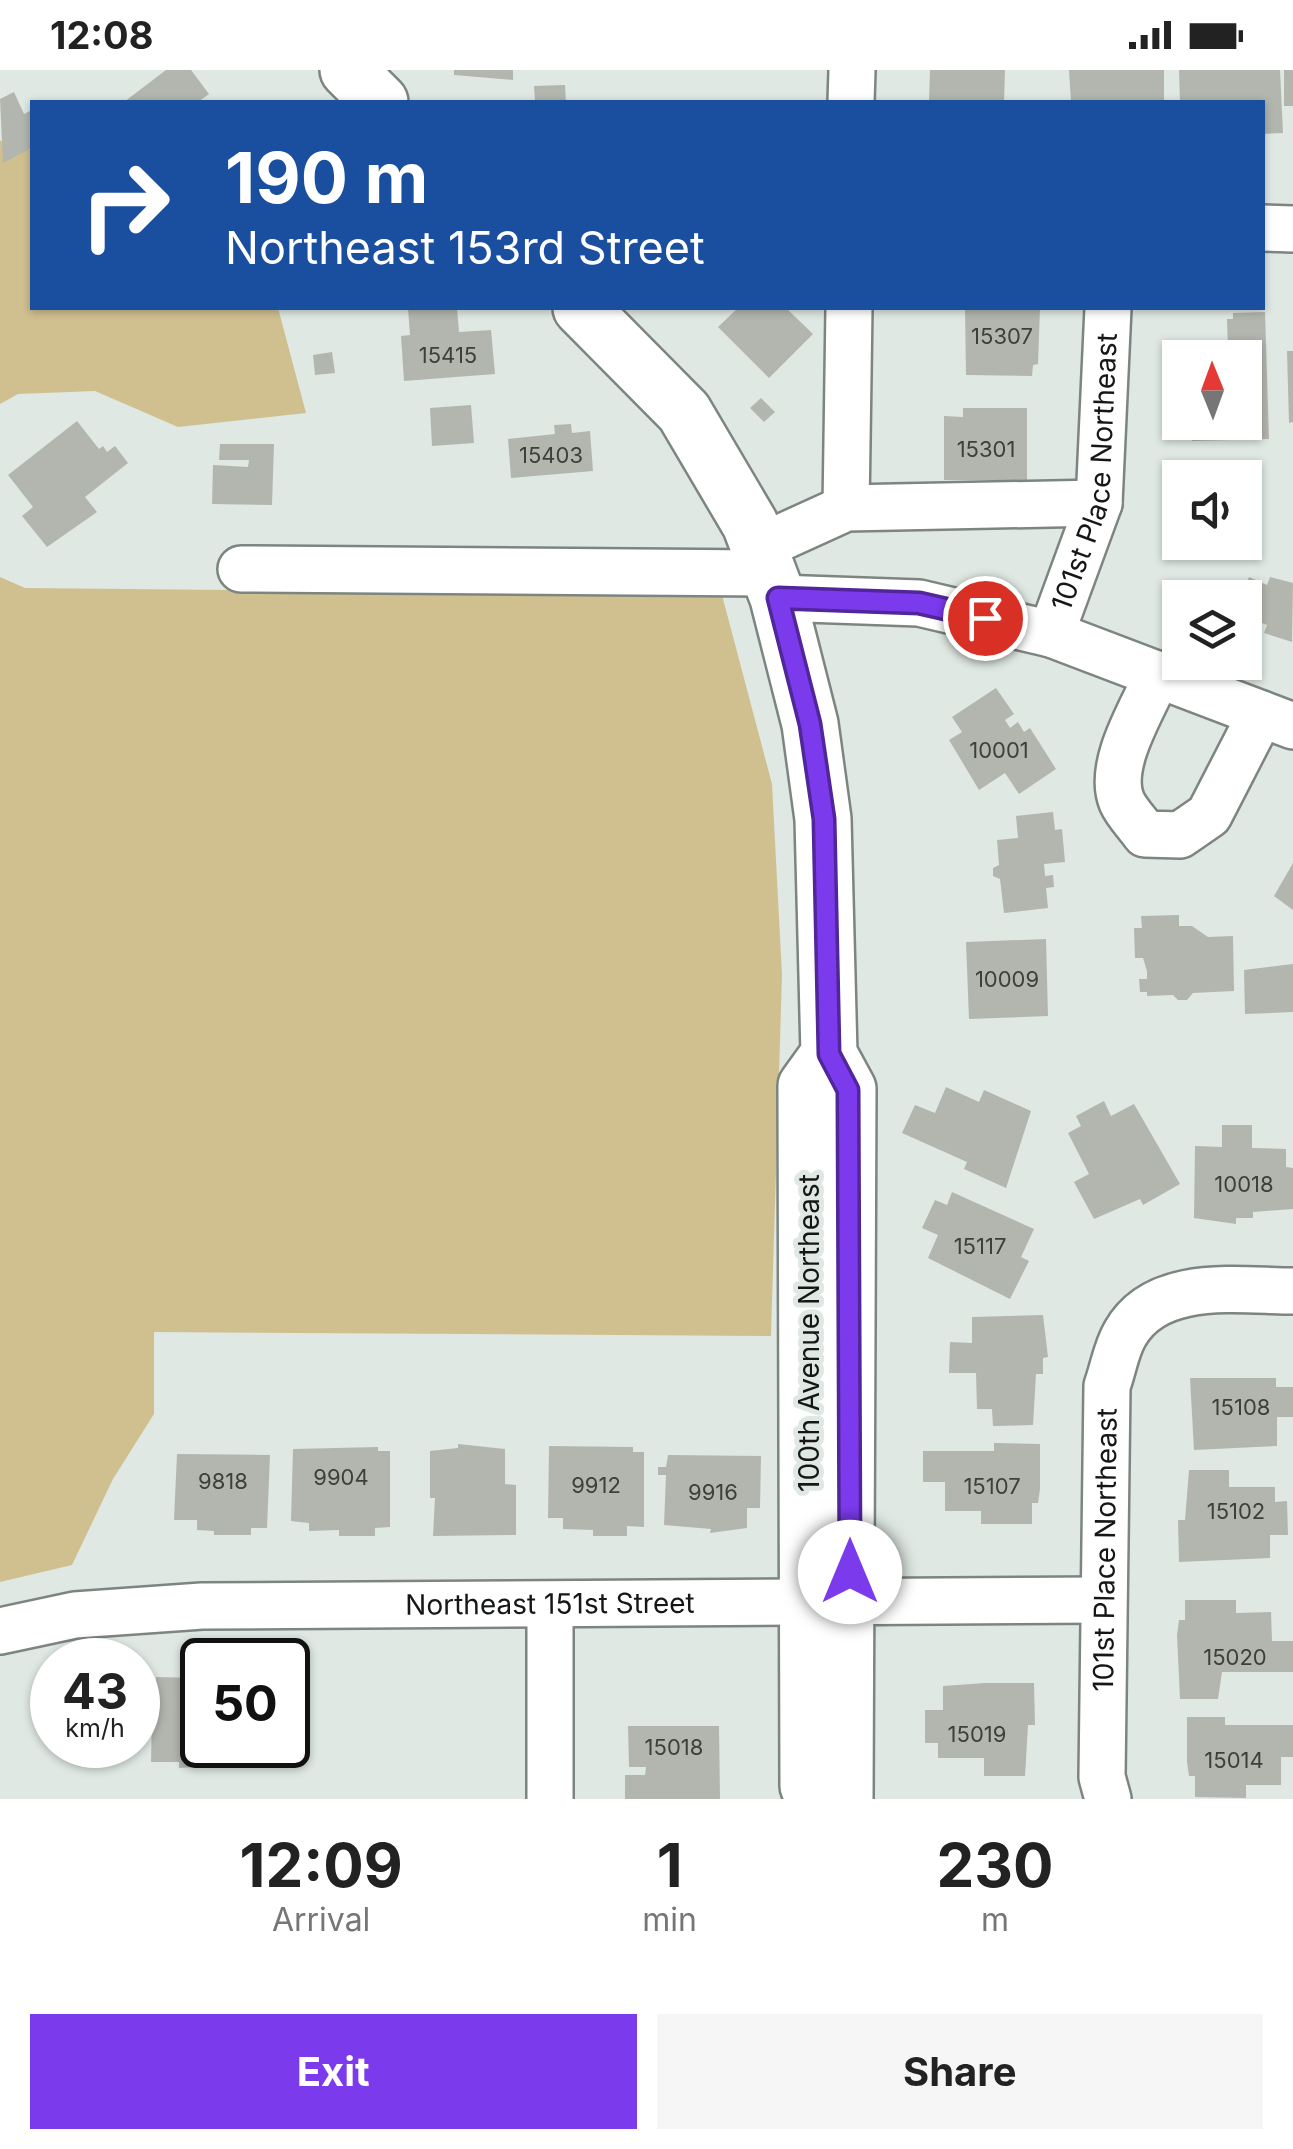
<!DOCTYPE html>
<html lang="en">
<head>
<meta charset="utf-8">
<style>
  body { margin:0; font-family:Inter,sans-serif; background:#f6f6f6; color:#222; height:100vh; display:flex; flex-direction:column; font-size:38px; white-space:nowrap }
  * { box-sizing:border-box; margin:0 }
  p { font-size:32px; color:#767676 }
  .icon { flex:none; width:55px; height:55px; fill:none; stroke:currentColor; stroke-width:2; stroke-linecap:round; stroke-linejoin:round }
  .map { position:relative; height:1729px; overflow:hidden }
  .details { display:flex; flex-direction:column; background:#fff; flex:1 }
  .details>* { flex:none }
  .top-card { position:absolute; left:30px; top:30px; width:1235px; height:210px; border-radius:0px; box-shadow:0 2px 8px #0004; background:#1a4fa0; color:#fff; overflow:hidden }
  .needle { width:65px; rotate:359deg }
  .controls { position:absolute; left:1162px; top:270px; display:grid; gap:20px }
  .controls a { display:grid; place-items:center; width:100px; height:100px; border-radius:0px; background:#fff; box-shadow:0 2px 8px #0004; font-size:50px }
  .speed { position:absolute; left:30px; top:1568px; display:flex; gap:20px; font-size:50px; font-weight:700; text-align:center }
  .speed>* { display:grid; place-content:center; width:130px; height:130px; border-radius:50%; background:#fff; box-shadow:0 2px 8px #0004; line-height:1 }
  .speed small { font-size:25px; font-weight:400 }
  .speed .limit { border:5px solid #111; border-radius:15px; background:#fff; color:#111 }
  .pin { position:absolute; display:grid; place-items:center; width:85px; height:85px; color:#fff; margin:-42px; border:5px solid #fff; border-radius:50%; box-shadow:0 2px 10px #0007 }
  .me { position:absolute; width:110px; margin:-55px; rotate:0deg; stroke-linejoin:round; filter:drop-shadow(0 0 8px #0008) }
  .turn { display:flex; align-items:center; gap:35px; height:210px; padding:0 30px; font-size:45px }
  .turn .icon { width:130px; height:130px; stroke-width:2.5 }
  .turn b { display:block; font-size:70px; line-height:85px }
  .eta { display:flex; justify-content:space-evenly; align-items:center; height:170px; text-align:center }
  .eta b { font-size:60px; font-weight:700; line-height:70px }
  .action { display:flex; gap:20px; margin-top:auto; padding:20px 30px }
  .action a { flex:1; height:115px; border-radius:0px; background:#7c3aed; color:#fff; font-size:40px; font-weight:700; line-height:115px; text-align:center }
  .action a+a { background:#f6f6f6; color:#222 }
  .status { display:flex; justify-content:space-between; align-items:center; height:70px; padding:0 50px; background:#fff; direction:ltr }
  .status svg { height:28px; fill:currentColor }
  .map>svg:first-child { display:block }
</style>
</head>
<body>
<div class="status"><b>12:08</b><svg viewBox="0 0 49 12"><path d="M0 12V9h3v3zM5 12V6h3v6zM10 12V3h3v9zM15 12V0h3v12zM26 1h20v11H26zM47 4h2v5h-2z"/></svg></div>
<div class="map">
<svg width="1293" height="1729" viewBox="0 0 1293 1729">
  <rect width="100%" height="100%" fill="#dfe8e2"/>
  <!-- green -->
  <path fill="#d0c090" d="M 0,70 L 8,77 L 32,80 L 32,238 L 278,238 L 306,343 L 178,357 L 95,321 L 18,324 L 0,334 Z
    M 0,507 L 25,518 L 722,525 L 772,714 L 782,905 L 771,1266 L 154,1262 L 154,1344 L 113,1409 L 72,1495 L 0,1512 Z"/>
  <!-- building -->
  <path fill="#b3b6ae" d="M 166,0 L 191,0 L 209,24 L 198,32 L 124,32 Z
    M 454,0 L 513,0 L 513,10 L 454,5 Z
    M 930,0 L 1005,0 L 1004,32 L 929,32 Z
    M 1069,0 L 1164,0 L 1164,32 L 1071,32 Z
    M 1179,0 L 1280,0 L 1283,63 L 1262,64 L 1262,32 L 1180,32 Z
    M 1284,0 L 1293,0 L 1293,36 L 1284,36 Z
    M 565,15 L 566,32 L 535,32 L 534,16 Z
    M 14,22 L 24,44 L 32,40 L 32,78 L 3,93 L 0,29 Z
    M 457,238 L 459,262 L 491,260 L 495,304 L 404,311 L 401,266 L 410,265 L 408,239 Z
    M 738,238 L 786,238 L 813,264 L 769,308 L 718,257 Z
    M 965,238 L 1040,238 L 1038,294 L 1033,295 L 1032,306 L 966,305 Z
    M 1265,242 L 1269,369 L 1192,371 L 1192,352 L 1245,352 L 1245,288 L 1234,288 L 1234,281 L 1228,281 L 1227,249 L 1233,249 L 1233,243 Z
    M 1287,281 L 1293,281 L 1293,352 L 1289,353 Z
    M 332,282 L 335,303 L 315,305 L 313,285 Z
    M 761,328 L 775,342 L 764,352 L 750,338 Z
    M 471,335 L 474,373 L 432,376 L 430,338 Z
    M 963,338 L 1027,338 L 1027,410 L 944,410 L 944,346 L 963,347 Z
    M 77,351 L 99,379 L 103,376 L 107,382 L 115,376 L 128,393 L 85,427 L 97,442 L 47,477 L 22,446 L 33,437 L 8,405 Z
    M 571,354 L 572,363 L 590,361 L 593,401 L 511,408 L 508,369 L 555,364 L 554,355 Z
    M 220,374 L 274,374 L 272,435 L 212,434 L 213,395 L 248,397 L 249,390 L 219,390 Z
    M 1249,507 L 1267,515 L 1270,507 L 1293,513 L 1292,572 L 1264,563 L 1267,555 L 1255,550 L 1252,558 L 1245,557 L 1245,528 L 1240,528 Z
    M 996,618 L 1014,644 L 1005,650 L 1010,658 L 1018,652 L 1024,662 L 1030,658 L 1056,699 L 1019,724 L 1005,703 L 979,720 L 949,670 L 962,662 L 952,647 Z
    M 1053,742 L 1055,760 L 1062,759 L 1065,792 L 1044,794 L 1045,806 L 1053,805 L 1054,817 L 1046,818 L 1048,838 L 1004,843 L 1000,809 L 993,806 L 993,798 L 999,795 L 997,770 L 1018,768 L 1016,746 Z
    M 1293,793 L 1293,840 L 1274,826 Z
    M 1179,845 L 1179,856 L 1192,856 L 1208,867 L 1233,866 L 1234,921 L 1193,923 L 1187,930 L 1178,930 L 1173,925 L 1147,926 L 1147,922 L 1140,922 L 1139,909 L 1147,909 L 1147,901 L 1143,888 L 1135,888 L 1134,858 L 1142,858 L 1141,846 Z
    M 1046,869 L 1048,946 L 969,949 L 966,872 Z
    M 1293,894 L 1293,942 L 1245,944 L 1244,900 Z
    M 946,1017 L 979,1032 L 984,1020 L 1031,1041 L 1006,1118 L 964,1099 L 967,1092 L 902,1063 L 915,1035 L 935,1043 Z
    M 1104,1031 L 1111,1046 L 1134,1034 L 1180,1114 L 1143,1135 L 1140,1129 L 1094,1149 L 1074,1112 L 1089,1104 L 1068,1063 L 1081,1056 L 1076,1046 Z
    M 1222,1055 L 1252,1055 L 1252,1078 L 1286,1079 L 1286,1097 L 1293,1098 L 1293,1139 L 1253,1142 L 1253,1148 L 1236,1148 L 1236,1154 L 1194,1148 L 1195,1076 L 1222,1077 Z
    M 952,1122 L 1034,1159 L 1021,1187 L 1029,1191 L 1010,1229 L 928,1188 L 938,1165 L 922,1158 L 935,1130 L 947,1135 Z
    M 1043,1245 L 1048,1287 L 1043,1288 L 1043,1304 L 1036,1304 L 1033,1355 L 993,1356 L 992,1339 L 977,1339 L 976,1303 L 949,1303 L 950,1272 L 972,1273 L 972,1247 Z
    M 1190,1308 L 1276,1308 L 1276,1317 L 1293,1317 L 1293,1347 L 1277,1347 L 1277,1376 L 1194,1380 Z
    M 994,1373 L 1040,1374 L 1040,1419 L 1038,1433 L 1032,1433 L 1032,1454 L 981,1454 L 981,1441 L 945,1441 L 945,1412 L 923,1412 L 923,1381 L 994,1381 Z
    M 458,1374 L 505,1379 L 505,1414 L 516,1415 L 516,1465 L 433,1466 L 435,1428 L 430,1428 L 430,1381 L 458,1378 Z
    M 549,1376 L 633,1377 L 633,1382 L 644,1382 L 644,1457 L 627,1456 L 627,1466 L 593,1466 L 593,1460 L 563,1459 L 563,1448 L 548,1448 Z
    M 378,1377 L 378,1381 L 390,1381 L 390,1457 L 375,1458 L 375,1466 L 339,1466 L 339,1460 L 309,1461 L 309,1453 L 291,1451 L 293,1379 Z
    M 177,1384 L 270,1385 L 267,1458 L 251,1458 L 251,1465 L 214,1465 L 214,1461 L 197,1460 L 197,1450 L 174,1450 Z
    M 668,1385 L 761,1386 L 760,1438 L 747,1438 L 747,1458 L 710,1463 L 711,1459 L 664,1455 L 666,1405 L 658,1405 L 658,1397 L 666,1397 Z
    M 1189,1400 L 1229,1400 L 1229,1417 L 1275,1417 L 1275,1432 L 1287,1431 L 1288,1465 L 1270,1465 L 1270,1488 L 1179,1492 L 1178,1450 L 1185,1450 Z
    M 1185,1530 L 1236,1530 L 1236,1543 L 1271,1542 L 1272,1571 L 1293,1571 L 1293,1602 L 1222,1602 L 1218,1629 L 1180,1629 L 1177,1565 L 1179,1550 L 1185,1550 Z
    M 156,1607 L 202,1608 L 202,1675 L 227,1675 L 227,1695 L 179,1698 L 179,1692 L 151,1692 L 152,1644 L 158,1644 Z
    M 985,1613 L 1034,1613 L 1035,1655 L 1028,1655 L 1025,1706 L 984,1706 L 984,1688 L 938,1688 L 938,1673 L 925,1673 L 925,1640 L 943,1640 L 943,1616 Z
    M 1187,1647 L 1225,1647 L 1225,1655 L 1293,1655 L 1293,1687 L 1281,1687 L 1281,1715 L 1246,1715 L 1246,1728 L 1195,1727 L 1195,1706 L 1189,1706 L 1187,1692 Z
    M 628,1656 L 719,1656 L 720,1729 L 625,1729 L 625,1705 L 645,1705 L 646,1697 L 629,1697 Z"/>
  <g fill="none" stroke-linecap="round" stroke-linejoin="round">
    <defs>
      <g id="minor">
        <path d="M 851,32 L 852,0"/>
        <path d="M 1262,158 L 1293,159"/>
        <path d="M 846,438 L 849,238"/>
        <path d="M 758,478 L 846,438 L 1099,433"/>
        <path d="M 241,499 L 768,503"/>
        <path d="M 778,528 L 919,533 L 1051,564 L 1293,656"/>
        <path id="s1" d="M 1051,564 L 1099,433 L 1108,238"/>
        <path d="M 1158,604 C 1144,637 1106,695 1122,732 C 1127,743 1138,754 1145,764 L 1180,765 L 1209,745 L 1261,644"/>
        <path id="s2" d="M 0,1561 L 75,1545 L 202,1536 L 1103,1530"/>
        <path d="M 550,1729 L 550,1536"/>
        <path id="s3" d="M 1108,1729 L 1102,1707 L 1107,1316 C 1113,1300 1116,1279 1125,1264 C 1157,1207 1240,1221 1293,1221"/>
      </g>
      <path id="major" d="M 348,0 L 380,32
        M 581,238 L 684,342 L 750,454 L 778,528 L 810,654 L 823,749 L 829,984 L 848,1019 L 845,1729
        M 808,1716 L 806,1016 L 829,984"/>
    </defs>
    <!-- minor casing -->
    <use href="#minor" stroke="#7d8580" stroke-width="50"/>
    <!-- major casing -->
    <use href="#major" stroke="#7d8580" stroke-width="60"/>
    <!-- minor -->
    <use href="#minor" stroke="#fff" stroke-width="45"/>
    <!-- major -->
    <use href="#major" stroke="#fff" stroke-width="55"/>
  </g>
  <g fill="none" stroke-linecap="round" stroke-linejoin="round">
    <defs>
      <path id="route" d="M 850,1502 L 848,1020 L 829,984 L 824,749 L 810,654 L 778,528 L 919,533 L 985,548"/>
    </defs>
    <!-- route casing -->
    <use href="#route" stroke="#51269a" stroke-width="25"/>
    <!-- route -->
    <use href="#route" stroke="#7c3aed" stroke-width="18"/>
  </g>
  <g text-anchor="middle" stroke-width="10" stroke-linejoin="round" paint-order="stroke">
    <!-- number labels -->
    <g font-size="22" fill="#3c3f3b">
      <text x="1002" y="274">15307</text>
      <text x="448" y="293">15415</text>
      <text x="986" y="387">15301</text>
      <text x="551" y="393">15403</text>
      <text x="999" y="688">10001</text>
      <text x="1007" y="917">10009</text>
      <text x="1244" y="1122">10018</text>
      <text x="980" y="1184">15117</text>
      <text x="1241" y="1345">15108</text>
      <text x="341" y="1415">9904</text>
      <text x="223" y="1419">9818</text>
      <text x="596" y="1423">9912</text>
      <text x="992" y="1424">15107</text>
      <text x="713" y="1430">9916</text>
      <text x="1236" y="1449">15102</text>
      <text x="1235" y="1595">15020</text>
      <text x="977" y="1672">15019</text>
      <text x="674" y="1685">15018</text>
      <text x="1234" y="1698">15014</text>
    </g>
    <!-- street labels -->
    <g font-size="28" fill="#141715" stroke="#dfe8e2">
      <text dy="10" stroke="none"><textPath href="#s1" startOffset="168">101st Place Northeast</textPath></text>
      <text transform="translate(809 1263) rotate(-90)" y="10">100th Avenue Northeast</text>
      <text dy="10" stroke="none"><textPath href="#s3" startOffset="250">101st Place Northeast</textPath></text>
      <text dy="10" stroke="none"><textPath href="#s2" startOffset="552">Northeast 151st Street</textPath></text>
    </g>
  </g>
</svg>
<div class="controls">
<a><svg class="needle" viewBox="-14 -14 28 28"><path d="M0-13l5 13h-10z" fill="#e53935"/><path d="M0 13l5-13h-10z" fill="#767676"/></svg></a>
<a><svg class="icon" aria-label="sound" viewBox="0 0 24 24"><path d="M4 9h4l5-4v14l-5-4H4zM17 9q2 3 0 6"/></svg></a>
<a><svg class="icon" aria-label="layers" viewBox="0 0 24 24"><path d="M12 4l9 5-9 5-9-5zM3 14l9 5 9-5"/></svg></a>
</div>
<div class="speed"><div>43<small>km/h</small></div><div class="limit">50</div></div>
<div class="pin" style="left:985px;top:548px;background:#d93025"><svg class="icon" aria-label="arrive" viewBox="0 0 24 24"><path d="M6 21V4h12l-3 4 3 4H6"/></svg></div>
<svg class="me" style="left:850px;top:1502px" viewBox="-20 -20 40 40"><circle r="19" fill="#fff"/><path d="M0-13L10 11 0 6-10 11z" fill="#7c3aed"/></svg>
<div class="top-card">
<div class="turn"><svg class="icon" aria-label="right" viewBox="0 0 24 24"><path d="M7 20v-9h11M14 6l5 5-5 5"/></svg><div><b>190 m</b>Northeast 153rd Street</div></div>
</div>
</div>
<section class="details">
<div class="eta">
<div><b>12:09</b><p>Arrival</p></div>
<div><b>1</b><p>min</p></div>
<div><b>230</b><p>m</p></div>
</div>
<div class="action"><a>Exit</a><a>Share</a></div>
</section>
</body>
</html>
